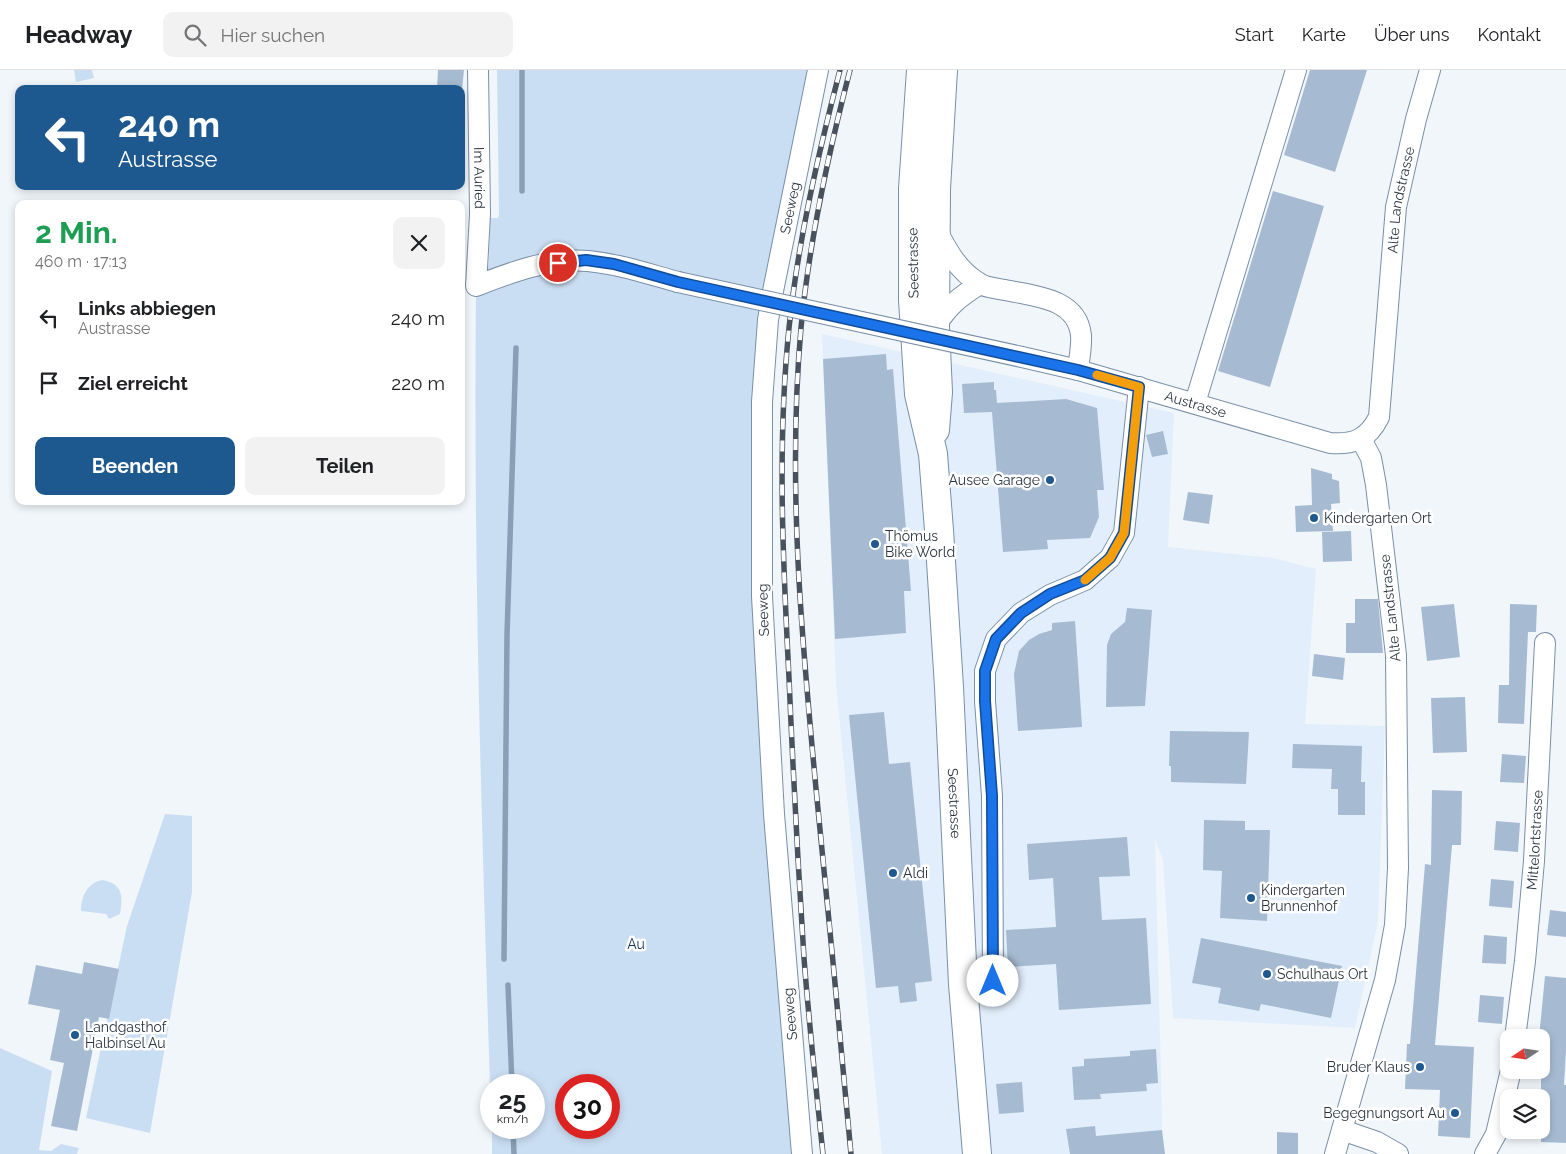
<!DOCTYPE html>
<html lang="de">
<head>
<meta charset="utf-8">
<style>
  body { margin:0; font-family:Raleway,sans-serif; background:#f2f2f2; color:#202124; height:100vh; display:flex; flex-direction:column; font-size:19px; white-space:nowrap }
  * { box-sizing:border-box; margin:0 }
  p { font-size:16px; color:#757577 }
  .icon { flex:none; width:28px; height:28px; fill:none; stroke:currentColor; stroke-width:2; stroke-linecap:round; stroke-linejoin:round }
  .map { position:relative; flex:1; overflow:hidden }
  .panel { position:absolute; left:15px; top:130px; width:450px; height:305px; display:flex; flex-direction:column; background:#fff; border-radius:10px; box-shadow:0 2px 8px #0003 }
  .panel>* { flex:none }
  .guide { position:absolute; left:15px; top:15px; width:450px; height:105px; border-radius:10px; box-shadow:0 2px 8px #0003; background:#1d588e; color:#fff; overflow:hidden }
  .needle { width:32px; rotate:257deg }
  .tools { position:absolute; left:1500px; top:959px; display:grid; gap:10px }
  .tools a { display:grid; place-items:center; width:50px; height:50px; border-radius:10px; background:#fff; box-shadow:0 2px 8px #0003; font-size:25px }
  .speed { position:absolute; left:480px; top:1004px; display:flex; gap:10px; font-size:25px; font-weight:700; text-align:center }
  .speed>* { display:grid; place-content:center; width:65px; height:65px; border-radius:50%; background:#fff; box-shadow:0 2px 8px #0003; line-height:1 }
  .speed small { font-size:12px; font-weight:400 }
  .speed .limit { border:8px solid #d22; background:#fff; color:#111 }
  .pin { position:absolute; display:grid; place-items:center; width:42px; height:42px; color:#fff; margin:-21px; border:2px solid #fff; border-radius:50%; box-shadow:0 1px 5px #0007 }
  .me { position:absolute; width:55px; margin:-28px; rotate:0deg; stroke-linejoin:round; filter:drop-shadow(0 0 4px #0008) }
  .turn { display:flex; align-items:center; gap:18px; height:105px; padding:0 20px; font-size:22px }
  .turn .icon { width:65px; height:65px; stroke-width:2.5 }
  .turn b { display:block; font-size:35px; line-height:42px }
  .round { display:grid; place-items:center; flex:none; width:52px; height:52px; border-radius:10px; background:#f2f2f2 }
  .overview { display:flex; align-items:center; justify-content:space-between; height:85px; padding:0 20px }
  h1 { font-size:30px; font-weight:700; line-height:38px; color:#1e9e55 }
  .primary-button { display:flex; gap:10px; margin-top:auto; padding:10px 20px }
  .primary-button a { flex:1; height:58px; border-radius:10px; background:#1d588e; color:#fff; font-size:20px; font-weight:700; line-height:58px; text-align:center }
  .primary-button a+a { background:#f2f2f2; color:#202124 }
  ul { padding:0; list-style:none }
  li { display:flex; align-items:center; gap:15px; height:65px; padding:0 20px }
  li div { flex:1 }
  li b { display:block; font-size:19px }
  li em { font-style:normal }
  header { display:flex; align-items:center; gap:30px; box-sizing:border-box; height:70px; padding:0 25px; background:#fff; border-bottom:1px solid #e0e0e0 }
  header strong { font-size:24px }
  nav { display:flex; gap:28px; margin-inline-start:auto; font-size:18px }
  .search { width:350px; height:45px; background:#f2f2f2; display:flex; align-items:center; gap:12px; box-sizing:border-box; padding:0 18px; border-radius:10px; color:#757577; font-size:19px }
  .map>svg:first-child { display:block }
</style>
</head>
<body>
<header>
<strong>Headway</strong>
<div class="search"><svg class="icon" aria-label="search" viewBox="0 0 24 24"><circle cx="10" cy="10" r="6"/><path d="M15 15l6 6"/></svg>Hier suchen</div>
<nav><a>Start</a><a>Karte</a><a>Über uns</a><a>Kontakt</a></nav>
</header>
<div class="map">
<svg width="1566" height="1084" viewBox="0 0 1566 1084">
  <rect width="100%" height="100%" fill="#f1f6fb"/>
  <!-- built -->
  <path fill="#e2eefb" d="M 822,264 L 1174,343 L 1168,477 L 1273,488 L 1316,499 L 1305,654 L 1385,656 L 1378,851 L 1355,958 L 1173,948 L 1163,790 L 1155,770 L 1163,1084 L 882,1084 L 836,614 Z"/>
  <!-- green -->
  <path fill="#cadef3" fill-rule="evenodd" d="M 74,0 L 92,0 L 94,8 L 76,12 Z
    M 497,0 L 818,0 L 773,221 L 762,526 L 802,1084 L 492,1084 L 492,1058 L 534,1058 L 534,1015 L 491,1015 L 491,1046 C 482,769 473,493 476,216 L 486,212 L 489,190 L 490,148 L 498,148 L 499,144 ZM 566,1015 L 609,1015 L 609,1058 L 566,1058 Z
    M 165,744 L 192,746 L 192,822 L 150,1063 L 86,1048 L 127,856 Z
    M 102,810 C 123,814 123,825 120,844 L 109,849 L 106,844 L 81,841 C 81,827 87,813 102,810 Z
    M 0,978 L 52,1001 L 39,1080 L 51,1081 L 61,1074 L 79,1078 L 77,1084 L 0,1084 Z"/>
  <g fill="none" stroke-linecap="round" stroke-linejoin="round">
    <!-- stream -->
    <path stroke="#8a9eb5" stroke-width="5.5" d="M 522,0 L 522,121
      M 504,889 L 507,565 L 516,278
      M 508,915 L 512,1015
      M 513,1058 L 514,1084"/>
  </g>
  <!-- building -->
  <path fill="#a6bbd2" d="M 438,0 L 464,0 L 462,20 L 437,18 Z
    M 1310,0 L 1367,0 L 1335,102 L 1284,85 Z
    M 1273,121 L 1324,136 L 1270,317 L 1218,301 Z
    M 886,284 L 887,300 L 893,299 L 911,521 L 904,521 L 906,563 L 835,569 L 823,289 Z
    M 994,312 L 994,320 L 996,320 L 997,333 L 1066,329 L 1097,338 L 1104,420 L 1097,420 L 1099,447 L 1090,468 L 1047,470 L 1048,479 L 1003,482 L 992,342 L 964,343 L 962,314 Z
    M 1163,361 L 1168,384 L 1152,387 L 1146,365 Z
    M 1311,398 L 1332,404 L 1332,409 L 1339,411 L 1340,433 L 1331,434 L 1333,461 L 1296,462 L 1295,436 L 1312,435 Z
    M 1188,422 L 1213,425 L 1209,454 L 1183,450 Z
    M 1351,461 L 1352,491 L 1323,492 L 1322,462 Z
    M 1355,529 L 1378,529 L 1383,583 L 1346,583 L 1346,553 L 1355,553 Z
    M 1454,534 L 1460,587 L 1427,591 L 1421,537 Z
    M 1510,534 L 1537,535 L 1536,562 L 1528,562 L 1524,654 L 1498,653 L 1499,615 L 1509,615 Z
    M 1127,538 L 1152,540 L 1145,636 L 1106,637 L 1107,575 L 1111,564 L 1125,552 Z
    M 1075,551 L 1082,657 L 1018,661 L 1014,604 L 1019,581 L 1029,570 L 1039,564 L 1052,560 L 1052,553 Z
    M 1314,584 L 1345,588 L 1343,610 L 1312,606 Z
    M 1465,627 L 1467,682 L 1433,683 L 1431,628 Z
    M 884,642 L 889,694 L 910,692 L 932,911 L 915,913 L 917,931 L 900,933 L 898,916 L 876,918 L 849,645 Z
    M 1170,661 L 1249,662 L 1246,714 L 1171,712 L 1171,696 L 1169,696 Z
    M 1293,674 L 1362,676 L 1361,712 L 1365,712 L 1365,745 L 1338,745 L 1338,719 L 1331,719 L 1332,699 L 1292,698 Z
    M 1502,684 L 1526,686 L 1524,713 L 1500,712 Z
    M 1432,720 L 1462,721 L 1461,775 L 1452,775 L 1435,975 L 1474,977 L 1470,1068 L 1438,1066 L 1440,1020 L 1405,1019 L 1407,974 L 1410,974 L 1425,794 L 1431,795 Z
    M 1204,750 L 1245,751 L 1245,760 L 1270,760 L 1267,851 L 1220,848 L 1222,801 L 1203,800 Z
    M 1496,751 L 1520,753 L 1518,782 L 1494,780 Z
    M 1127,767 L 1130,806 L 1099,807 L 1102,850 L 1146,848 L 1151,934 L 1059,940 L 1056,894 L 1008,897 L 1006,860 L 1056,857 L 1053,808 L 1029,810 L 1027,774 Z
    M 1491,809 L 1514,811 L 1512,838 L 1489,836 Z
    M 1550,840 L 1566,842 L 1566,867 L 1547,865 Z
    M 1484,865 L 1507,867 L 1506,894 L 1482,893 Z
    M 1201,868 L 1342,896 L 1331,948 L 1261,934 L 1259,941 L 1218,933 L 1221,918 L 1192,913 Z
    M 84,892 L 119,899 L 109,949 L 99,947 L 77,1061 L 51,1056 L 64,993 L 50,990 L 60,940 L 28,934 L 36,895 L 82,904 Z
    M 1545,906 L 1566,908 L 1566,980 L 1564,1015 L 1566,1015 L 1566,1073 L 1541,1072 L 1541,968 L 1539,968 Z
    M 1480,925 L 1504,927 L 1502,954 L 1478,952 Z
    M 1156,979 L 1158,1013 L 1146,1014 L 1147,1021 L 1100,1024 L 1101,1029 L 1074,1030 L 1072,997 L 1084,996 L 1084,989 L 1130,986 L 1130,981 Z
    M 1022,1012 L 1024,1042 L 999,1044 L 996,1014 Z
    M 1095,1056 L 1096,1066 L 1162,1060 L 1165,1084 L 1070,1084 L 1066,1059 Z
    M 1277,1062 L 1298,1063 L 1298,1084 L 1277,1084 Z"/>
  <g fill="none" stroke-linecap="round" stroke-linejoin="round">
    <defs>
      <g id="street">
        <path id="s1" d="M 478,0 L 480,144 L 476,216 C 509,203 551,187 588,191 C 619,194 648,204 678,212"/>
        <path d="M 936,159 C 947,180 958,201 979,213 C 985,218 997,218 1005,220 C 1034,226 1077,228 1081,265 C 1082,276 1079,289 1078,300"/>
        <path d="M 935,257 C 948,236 959,227 980,214"/>
        <path id="s2" d="M 1022,287 L 1078,300 L 1330,373 C 1354,375 1368,369 1379,347 L 1396,137 L 1416,49 L 1430,0"/>
        <path d="M 1195,333 L 1296,0"/>
        <path d="M 993,911 L 992,726 L 985,631 L 985,601 L 996,569 L 1021,543 L 1050,525 L 1085,510 L 1110,488 L 1124,463 L 1139,317"/>
        <path id="s3" d="M 1515,968 L 1525,891 L 1534,791 L 1545,573"/>
        <path d="M 1342,1060 L 1377,1072 L 1398,1084"/>
        <path id="s4" d="M 802,1084 L 774,744 L 762,526 L 762,332 L 768,250 L 773,221 L 818,0"/>
        <path d="M 1335,1084 L 1385,910 L 1395,855 L 1398,798 L 1396,585 L 1376,415 L 1371,388 L 1361,369"/>
        <path d="M 1485,1084 L 1496,1064 L 1511,1000"/>
      </g>
      <g id="primary">
        <path id="s5" d="M 921,0 L 913,119 L 913,230 L 919,324 L 933,384 L 939,460 L 949,617 L 963,914 L 977,1084"/>
        <path d="M 935,360 L 938,322 L 935,257 L 936,119 L 943,0"/>
      </g>
    </defs>
    <!-- street casing -->
    <use href="#street" stroke="#798fa6" stroke-width="22"/>
    <!-- primary casing -->
    <use href="#primary" stroke="#798fa6" stroke-width="30"/>
    <!-- street -->
    <use href="#street" stroke="#fff" stroke-width="20"/>
    <!-- primary -->
    <use href="#primary" stroke="#fff" stroke-width="28"/>
    <defs>
      <path id="rail" d="M 850,0 C 828,85 809,171 801,258 C 787,416 802,572 817,729 C 829,847 840,966 851,1084
        M 823,1084 C 816,1019 809,953 804,888 C 798,795 793,701 789,608 C 783,491 777,375 789,258 C 798,171 818,85 840,0"/>
    </defs>
    <!-- rail casing -->
    <use href="#rail" stroke="#49525c" stroke-width="5.5"/>
    <!-- rail -->
    <use href="#rail" stroke="#fff" stroke-width="4" stroke-dasharray="11" stroke-linecap="butt"/>
    <defs>
      <path id="street-bridge" d="M 678,212 L 1022,287"/>
    </defs>
    <!-- street-bridge casing -->
    <use href="#street-bridge" stroke="#798fa6" stroke-width="22" stroke-linecap="butt"/>
    <!-- street-bridge -->
    <use href="#street-bridge" stroke="#fff" stroke-width="20"/>
  </g>
  <g fill="none" stroke-linecap="round" stroke-linejoin="round">
    <defs>
      <path id="route" d="M 558,193 L 586,190 L 614,194 L 678,212 L 1078,300 L 1139,317 L 1124,463 L 1110,488 L 1085,510 L 1050,524 L 1021,543 L 996,569 L 985,601 L 985,631 L 992,726 L 993,911"/>
    </defs>
    <!-- route casing -->
    <use href="#route" stroke="#114b97" stroke-width="12"/>
    <!-- route -->
    <use href="#route" stroke="#1a73e8" stroke-width="9"/>
    <!-- slow -->
    <path stroke="#f59e0b" stroke-width="9" d="M 1085,510 L 1110,488 L 1124,463 L 1139,317 L 1097,305"/>
  </g>
  <!-- markers -->
  <g fill="#1d588e" stroke="#fff" stroke-width="2">
    <circle cx="1050" cy="410" r="5"/>
    <circle cx="1314" cy="448" r="5"/>
    <circle cx="875" cy="474" r="5"/>
    <circle cx="893" cy="803" r="5"/>
    <circle cx="1251" cy="828" r="5"/>
    <circle cx="1267" cy="904" r="5"/>
    <circle cx="75" cy="965" r="5"/>
    <circle cx="1420" cy="997" r="5"/>
    <circle cx="1455" cy="1043" r="5"/>
  </g>
  <g text-anchor="middle" stroke-width="5" stroke-linejoin="round" paint-order="stroke">
    <!-- street labels -->
    <g font-size="14" fill="#2b353f" stroke="#fff">
      <text dy="5" stroke="none"><textPath href="#s1" startOffset="108">Im Auried</textPath></text>
      <text dy="5" stroke="none"><textPath href="#s2" startOffset="598">Alte Landstrasse</textPath></text>
      <text dy="5" stroke="none"><textPath href="#s4" startOffset="950">Seeweg</textPath></text>
      <text transform="translate(913 193) rotate(-91)" y="5">Seestrasse</text>
      <text dy="5" stroke="none"><textPath href="#s2" startOffset="180">Austrasse</textPath></text>
      <text transform="translate(1390 538) rotate(-96)" y="5">Alte Landstrasse</text>
      <text transform="translate(763 540) rotate(-92)" y="5">Seeweg</text>
      <text dy="5" stroke="none"><textPath href="#s5" startOffset="736">Seestrasse</textPath></text>
      <text dy="5" stroke="none"><textPath href="#s3" startOffset="199">Mittelortstrasse</textPath></text>
      <text transform="translate(790 944) rotate(-95)" y="5">Seeweg</text>
    </g>
    <!-- poi labels -->
    <g font-size="14" fill="#2b353f" stroke="#fff" text-anchor="start">
      <text x="1040" y="415" text-anchor="end">Ausee Garage</text>
      <text x="1324" y="453">Kindergarten Ort</text>
      <text x="885" y="471">Thömus<tspan x="885" dy="16">Bike World</tspan></text>
      <text x="903" y="808">Aldi</text>
      <text x="1261" y="825">Kindergarten<tspan x="1261" dy="16">Brunnenhof</tspan></text>
      <text x="1277" y="909">Schulhaus Ort</text>
      <text x="85" y="962">Landgasthof<tspan x="85" dy="16">Halbinsel Au</tspan></text>
      <text x="1410" y="1002" text-anchor="end">Bruder Klaus</text>
      <text x="1445" y="1048" text-anchor="end">Begegnungsort Au</text>
    </g>
    <!-- park labels -->
    <g font-size="14" fill="#133555" stroke="#fff">
      <text x="636" y="879">Au</text>
    </g>
  </g>
</svg>
<div class="tools">
<a><svg class="needle" viewBox="-14 -14 28 28"><path d="M0-13l5 13h-10z" fill="#e53935"/><path d="M0 13l5-13h-10z" fill="#757577"/></svg></a>
<a><svg class="icon" aria-label="layers" viewBox="0 0 24 24"><path d="M12 4l9 5-9 5-9-5zM3 14l9 5 9-5"/></svg></a>
</div>
<div class="speed"><div>25<small>km/h</small></div><div class="limit">30</div></div>
<div class="pin" style="left:558px;top:193px;background:#d93025"><svg class="icon" aria-label="arrive" viewBox="0 0 24 24"><path d="M6 21V4h12l-3 4 3 4H6"/></svg></div>
<svg class="me" style="left:993px;top:911px" viewBox="-20 -20 40 40"><circle r="19" fill="#fff"/><path d="M0-13L10 11 0 6-10 11z" fill="#1a73e8"/></svg>
<div class="guide">
<div class="turn"><svg class="icon" aria-label="left" viewBox="0 0 24 24"><path d="M17 20v-9H6M10 6l-5 5 5 5"/></svg><div><b>240 m</b>Austrasse</div></div>
</div>
<section class="panel">
<div class="overview"><div><h1>2 Min.</h1><p>460 m · 17:13</p></div><a class="round"><svg class="icon" aria-label="close" viewBox="0 0 24 24"><path d="M6 6l12 12M18 6L6 18"/></svg></a></div>
<ul>
<li><svg class="icon" aria-label="left" viewBox="0 0 24 24"><path d="M17 20v-9H6M10 6l-5 5 5 5"/></svg><div><b>Links abbiegen</b><p>Austrasse</p></div><em>240 m</em></li>
<li><svg class="icon" aria-label="arrive" viewBox="0 0 24 24"><path d="M6 21V4h12l-3 4 3 4H6"/></svg><div><b>Ziel erreicht</b></div><em>220 m</em></li>
</ul>
<div class="primary-button"><a>Beenden</a><a>Teilen</a></div>
</section>
</div>
</body>
</html>
